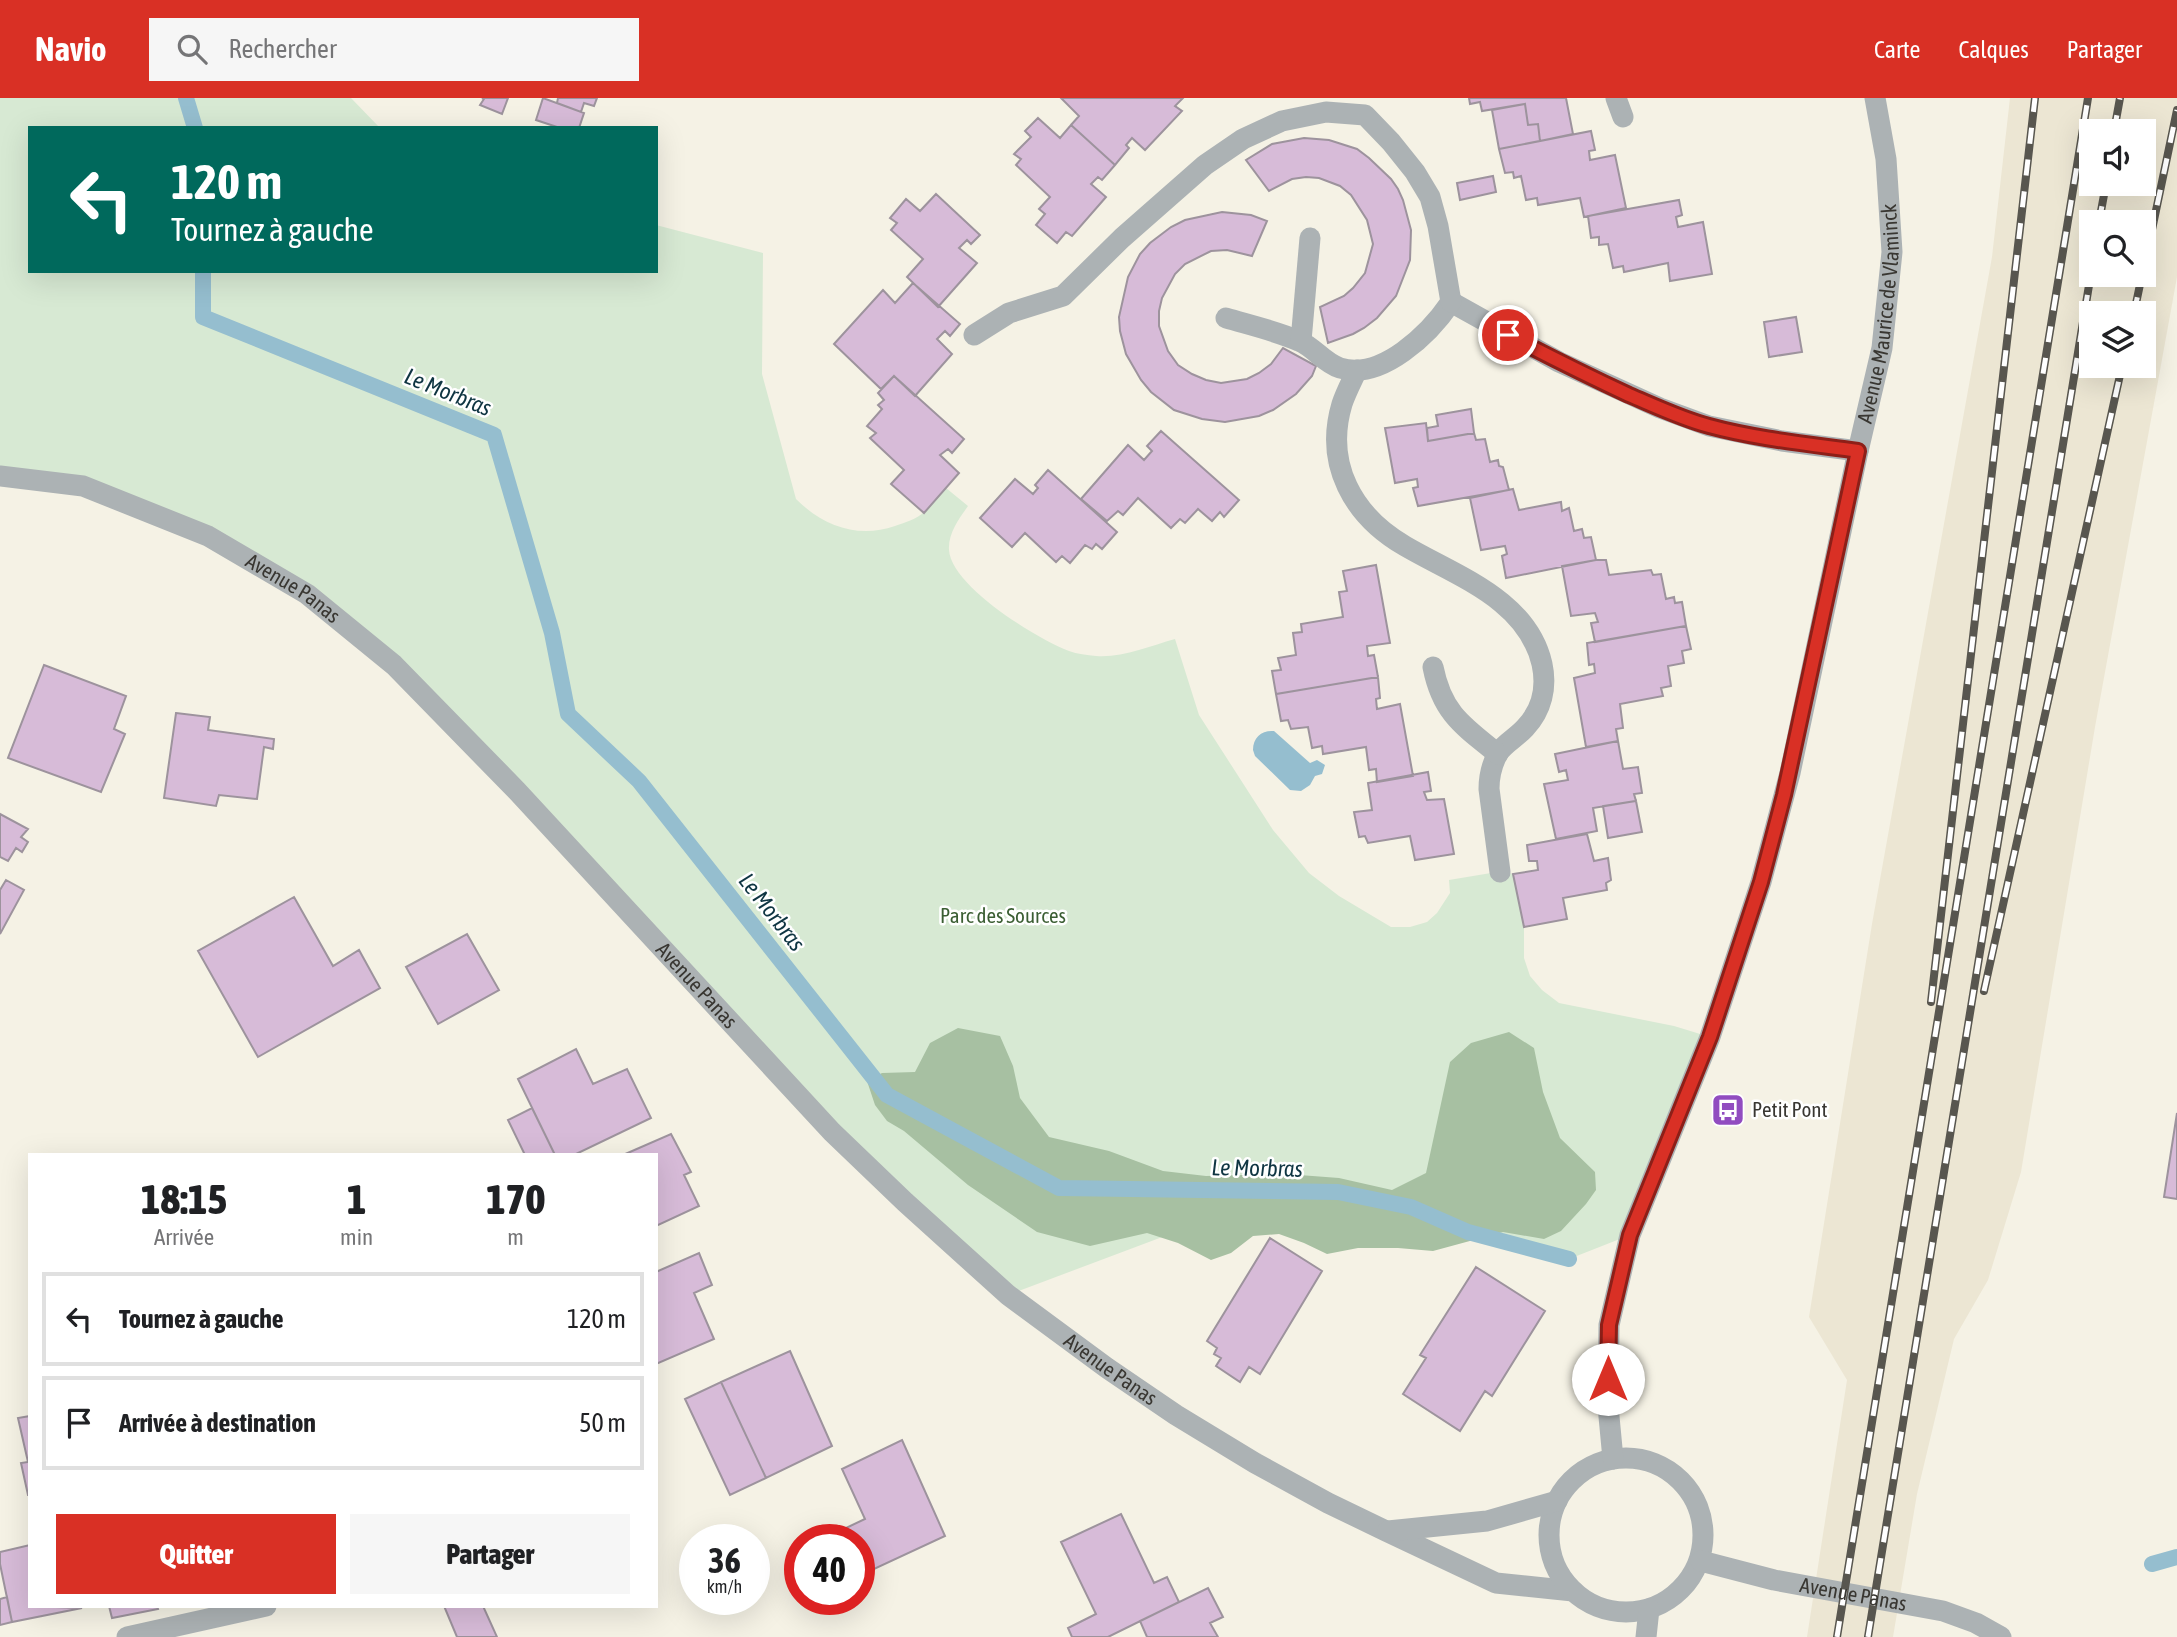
<!DOCTYPE html>
<html lang="fr">
<head>
<meta charset="utf-8">
<style>
  body { margin:0; font-family:"Asap Condensed",sans-serif; background:#f6f6f6; color:#202124; height:100vh; display:flex; flex-direction:column; font-size:26px; white-space:nowrap }
  * { box-sizing:border-box; margin:0 }
  p { font-size:23px; color:#757577 }
  .icon { flex:none; width:38px; height:38px; fill:none; stroke:currentColor; stroke-width:2; stroke-linecap:round; stroke-linejoin:round }
  .map { position:relative; flex:1; overflow:hidden }
  .drawer { position:absolute; left:28px; top:1055px; width:630px; height:455px; display:flex; flex-direction:column; background:#fff; border-radius:0px; box-shadow:0 7px 28px #0002 }
  .drawer>* { flex:none }
  .banner { position:absolute; left:28px; top:28px; width:630px; height:147px; border-radius:0px; box-shadow:0 7px 28px #0002; background:#00695c; color:#fff; overflow:hidden }
  .buttons { position:absolute; left:2079px; top:21px; display:grid; gap:14px }
  .buttons a { display:grid; place-items:center; width:77px; height:77px; border-radius:0px; background:#fff; box-shadow:0 7px 28px #0002; font-size:35px }
  .speed { position:absolute; left:679px; top:1426px; display:flex; gap:14px; font-size:35px; font-weight:700; text-align:center }
  .speed>* { display:grid; place-content:center; width:91px; height:91px; border-radius:50%; background:#fff; box-shadow:0 7px 28px #0002; line-height:1 }
  .speed small { font-size:18px; font-weight:400 }
  .speed .limit { border:10px solid #d22; background:#fff; color:#111 }
  .pin { position:absolute; display:grid; place-items:center; width:60px; height:60px; color:#fff; margin:-30px; border:4px solid #fff; border-radius:50%; box-shadow:0 2px 7px #0007 }
  .me { position:absolute; width:77px; margin:-38px; rotate:0deg; stroke-linejoin:round; filter:drop-shadow(0 0 5px #0008) }
  .turn { display:flex; align-items:center; gap:24px; height:147px; padding:0 28px; font-size:32px }
  .turn .icon { width:91px; height:91px; stroke-width:2.5 }
  .turn b { display:block; font-size:49px; line-height:60px }
  .eta { display:flex; justify-content:space-evenly; align-items:center; height:119px; text-align:center }
  .eta b { font-size:42px; font-weight:800; line-height:49px }
  .button { display:flex; gap:14px; margin-top:auto; padding:14px 28px }
  .button a { flex:1; height:80px; border-radius:0px; background:#d93025; color:#fff; font-size:28px; font-weight:800; line-height:80px; text-align:center }
  .button a+a { background:#f6f6f6; color:#202124 }
  ul { padding:0; list-style:none }
  li { display:flex; align-items:center; gap:21px; height:94px; margin:0 14px 10px; padding:0 14px; border:4px solid #e0e0e0; border-radius:0px }
  li div { flex:1 }
  li b { display:block; font-size:26px }
  li em { font-style:normal }
  header { display:flex; align-items:center; gap:42px; box-sizing:border-box; height:98px; padding:0 35px; background:#d93025; color:#fff }
  header strong { font-size:33px }
  nav { display:flex; gap:38px; margin-inline-start:auto; font-size:24px }
  .search { width:490px; height:63px; background:#f6f6f6; display:flex; align-items:center; gap:18px; box-sizing:border-box; padding:0 24px; border-radius:0px; color:#757577; font-size:26px }
  .map>svg:first-child { display:block }
</style>
</head>
<body>
<header>
<strong>Navio</strong>
<div class="search"><svg class="icon" aria-label="search" viewBox="0 0 24 24"><circle cx="10" cy="10" r="6"/><path d="M15 15l6 6"/></svg>Rechercher</div>
<nav><a>Carte</a><a>Calques</a><a>Partager</a></nav>
</header>
<div class="map">
<svg width="2177" height="1539" viewBox="0 0 2177 1539">
  <rect width="100%" height="100%" fill="#f5f2e5"/>
  <!-- built -->
  <path fill="#ece6d3" fill-rule="evenodd" d="M 2010,0 L 2177,0 L 2177,179 L 2095,629 L 2021,1074 L 1988,1182 L 1954,1241 L 1917,1396 L 1893,1539 L 1807,1539 L 1847,1282 L 1809,1219 L 1872,826 L 1992,159 ZM 2091,33 L 2144,33 L 2144,86 L 2091,86 ZM 2091,124 L 2144,124 L 2144,177 L 2091,177 ZM 2091,215 L 2144,215 L 2144,268 L 2091,268 Z"/>
  <!-- green -->
  <path fill="#d7e9d3" d="M 0,0 L 351,0 L 380,30 L 30,30 L 30,173 L 656,173 L 656,127 L 763,155 L 762,276 L 796,401 C 823,428 858,441 895,428 C 904,425 917,421 924,414 C 932,407 939,398 946,390 L 968,408 C 959,421 948,435 949,452 C 951,488 1037,541 1069,553 C 1077,556 1087,557 1096,558 C 1122,560 1150,548 1175,541 L 1199,617 L 1273,732 L 1309,775 L 1339,798 L 1391,829 L 1410,829 L 1427,824 L 1437,815 L 1450,795 L 1449,782 L 1503,773 L 1513,776 L 1524,829 L 1524,860 L 1530,878 L 1542,892 L 1559,905 L 1674,928 L 1710,939 L 1630,1137 L 1569,1161 L 1468,1134 L 1287,1092 L 1008,1197 L 905,1104 L 517,693 L 308,496 L 83,388 L 0,378 Z"/>
  <!-- forest -->
  <path fill="#a7c0a2" d="M 958,930 L 1000,938 L 1013,968 L 1020,1000 L 1049,1039 L 1109,1053 L 1163,1073 L 1206,1078 L 1286,1076 L 1339,1080 L 1392,1092 L 1426,1075 L 1450,964 L 1471,945 L 1509,934 L 1534,950 L 1543,994 L 1560,1040 L 1595,1074 L 1596,1092 L 1586,1106 L 1561,1133 L 1544,1141 L 1503,1134 L 1433,1153 L 1398,1150 L 1358,1150 L 1327,1156 L 1304,1145 L 1279,1136 L 1253,1138 L 1231,1155 L 1211,1162 L 1178,1145 L 1147,1135 L 1090,1148 L 1037,1134 L 968,1087 L 904,1033 L 887,1023 L 875,1007 L 867,983 L 882,975 L 915,974 L 930,945 Z"/>
  <!-- water -->
  <path fill="#95becf" d="M 1274,633 L 1310,665 L 1317,662 L 1325,667 L 1322,676 L 1315,678 L 1310,687 L 1301,693 L 1290,692 L 1255,658 L 1253,652 C 1253,639 1262,632 1274,633 Z"/>
  <g fill="none" stroke-linecap="round" stroke-linejoin="round">
    <!-- stream -->
    <path stroke="#95becf" stroke-width="16" d="M 186,0 L 195,30
      M 203,173 L 203,219 L 494,337 L 552,535 L 568,616 L 639,683 L 887,997 L 1059,1090 L 1338,1094 L 1411,1109 L 1468,1134 L 1569,1161
      M 2152,1466 L 2177,1459"/>
  </g>
  <!-- building -->
  <path fill="#d7bbd8" stroke="#9d939d" stroke-width="2" d="M 482,0 L 508,0 L 502,16 L 480,7 L 484,1 Z
    M 543,0 L 584,15 L 579,30 L 560,30 L 536,22 Z
    M 558,0 L 597,0 L 594,8 L 584,5 L 581,14 L 557,5 Z
    M 1061,0 L 1183,0 L 1175,8 L 1182,13 L 1145,52 L 1132,40 L 1126,47 L 1129,50 L 1115,67 L 1071,27 L 1079,18 Z
    M 1469,0 L 1566,0 L 1573,36 L 1540,43 L 1538,26 L 1528,27 L 1525,6 L 1482,13 L 1480,4 L 1470,6 Z
    M 1525,6 L 1528,27 L 1538,26 L 1540,43 L 1499,51 L 1492,12 Z
    M 1038,20 L 1060,40 L 1071,27 L 1115,67 L 1102,82 L 1098,79 L 1091,86 L 1106,99 L 1072,138 L 1066,134 L 1057,145 L 1036,127 L 1045,116 L 1039,111 L 1050,99 L 1016,67 L 1021,61 L 1014,56 L 1031,39 L 1025,33 Z
    M 1591,33 L 1595,52 L 1589,53 L 1590,62 L 1615,57 L 1626,110 L 1584,119 L 1580,100 L 1538,107 L 1537,100 L 1526,102 L 1521,78 L 1514,80 L 1513,74 L 1505,75 L 1499,51 Z
    M 1304,40 L 1329,42 L 1357,51 L 1369,60 L 1391,81 L 1398,91 L 1403,102 L 1411,132 L 1410,162 L 1396,198 L 1377,220 L 1364,230 L 1353,236 L 1328,245 L 1320,209 L 1344,198 L 1353,190 L 1365,175 L 1373,146 L 1367,122 L 1351,97 L 1340,88 L 1319,80 L 1306,79 L 1292,81 L 1269,93 L 1246,62 L 1272,46 Z
    M 1493,78 L 1496,94 L 1460,102 L 1457,85 Z
    M 936,96 L 980,137 L 971,146 L 967,142 L 959,150 L 977,165 L 938,209 L 907,179 L 923,161 L 891,132 L 897,125 L 890,120 L 906,101 L 920,113 Z
    M 1679,102 L 1682,117 L 1676,119 L 1678,129 L 1703,124 L 1712,176 L 1670,183 L 1668,165 L 1624,174 L 1623,168 L 1613,170 L 1608,146 L 1599,147 L 1599,139 L 1591,140 L 1588,118 Z
    M 1222,114 L 1251,117 L 1267,123 L 1252,158 L 1227,152 L 1211,153 L 1185,166 L 1175,176 L 1162,200 L 1159,213 L 1159,228 L 1168,253 L 1178,267 L 1192,276 L 1206,282 L 1221,285 L 1247,281 L 1259,275 L 1271,266 L 1283,250 L 1316,268 L 1312,278 L 1296,296 L 1273,312 L 1259,318 L 1225,324 L 1202,321 L 1174,312 L 1151,294 L 1141,282 L 1126,256 L 1120,233 L 1119,219 L 1128,179 L 1140,156 L 1150,145 L 1171,129 L 1185,122 Z
    M 913,185 L 960,226 L 950,238 L 945,233 L 937,241 L 952,256 L 915,298 L 894,278 L 881,291 L 834,246 L 883,192 L 895,205 Z
    M 1796,219 L 1802,254 L 1769,259 L 1764,224 Z
    M 894,278 L 964,341 L 952,355 L 948,351 L 940,357 L 959,375 L 924,415 L 891,386 L 904,372 L 870,340 L 876,335 L 867,328 L 882,311 L 878,307 L 884,302 L 878,295 Z
    M 1471,311 L 1474,335 L 1428,343 L 1427,330 L 1438,328 L 1436,317 Z
    M 1426,325 L 1428,343 L 1474,335 L 1476,342 L 1485,341 L 1490,364 L 1498,362 L 1499,368 L 1503,369 L 1509,392 L 1418,408 L 1413,390 L 1418,389 L 1417,381 L 1395,385 L 1385,330 Z
    M 1161,333 L 1239,402 L 1224,419 L 1220,414 L 1212,423 L 1198,411 L 1185,425 L 1180,421 L 1171,430 L 1138,400 L 1123,417 L 1118,413 L 1107,423 L 1081,401 L 1128,347 L 1144,362 L 1152,353 L 1147,348 Z
    M 1048,372 L 1117,434 L 1102,451 L 1096,446 L 1092,451 L 1085,447 L 1070,465 L 1062,458 L 1056,464 L 1025,435 L 1012,449 L 980,420 L 1015,381 L 1033,396 L 1038,390 L 1035,387 Z
    M 1513,391 L 1519,412 L 1561,404 L 1562,413 L 1569,410 L 1574,433 L 1582,431 L 1584,440 L 1591,439 L 1596,462 L 1506,480 L 1502,458 L 1507,456 L 1505,448 L 1481,452 L 1470,400 Z
    M 1596,462 L 1606,462 L 1609,477 L 1651,472 L 1653,477 L 1661,476 L 1666,501 L 1674,499 L 1675,505 L 1682,504 L 1686,528 L 1595,544 L 1591,525 L 1598,524 L 1595,515 L 1571,518 L 1562,468 Z
    M 1376,467 L 1390,545 L 1367,548 L 1368,558 L 1374,557 L 1378,579 L 1276,596 L 1272,573 L 1281,572 L 1278,560 L 1296,557 L 1293,535 L 1302,534 L 1301,526 L 1343,519 L 1339,494 L 1347,493 L 1343,473 Z
    M 1686,528 L 1691,551 L 1682,553 L 1684,565 L 1668,568 L 1671,588 L 1661,590 L 1663,598 L 1620,606 L 1623,630 L 1616,631 L 1618,643 L 1586,649 L 1574,580 L 1595,575 L 1594,566 L 1589,567 L 1587,545 Z
    M 44,567 L 126,598 L 114,631 L 125,636 L 101,694 L 8,660 Z
    M 1378,579 L 1380,600 L 1376,601 L 1377,611 L 1400,606 L 1413,678 L 1377,684 L 1376,671 L 1369,672 L 1366,649 L 1323,656 L 1322,648 L 1312,650 L 1308,629 L 1291,631 L 1288,622 L 1281,623 L 1276,596 Z
    M 176,615 L 210,619 L 208,632 L 274,641 L 273,651 L 264,649 L 257,701 L 219,697 L 216,708 L 164,700 Z
    M 1618,643 L 1623,671 L 1638,669 L 1642,695 L 1634,696 L 1636,703 L 1593,710 L 1597,733 L 1556,741 L 1544,686 L 1568,682 L 1566,672 L 1559,674 L 1555,656 Z
    M 1428,674 L 1431,693 L 1424,694 L 1427,702 L 1444,701 L 1454,756 L 1415,762 L 1410,738 L 1368,745 L 1365,738 L 1359,739 L 1354,714 L 1372,712 L 1368,685 Z
    M 1636,703 L 1642,734 L 1608,740 L 1603,708 Z
    M 0,716 L 28,731 L 21,739 L 28,744 L 22,754 L 16,750 L 8,763 L 0,759 Z
    M 1587,736 L 1594,763 L 1608,760 L 1611,782 L 1606,785 L 1607,792 L 1563,800 L 1567,821 L 1524,829 L 1513,776 L 1538,772 L 1537,763 L 1529,763 L 1527,747 Z
    M 6,782 L 24,792 L 0,836 L 0,792 Z
    M 294,799 L 333,868 L 359,852 L 380,890 L 258,959 L 198,853 Z
    M 467,836 L 499,892 L 438,926 L 406,869 Z
    M 576,951 L 593,986 L 627,971 L 651,1020 L 574,1057 L 555,1057 L 518,981 Z
    M 532,1010 L 555,1057 L 525,1057 L 508,1022 Z
    M 2177,1015 L 2177,1101 L 2164,1099 Z
    M 671,1036 L 691,1074 L 684,1077 L 699,1108 L 656,1128 L 656,1057 L 623,1057 Z
    M 1270,1140 L 1322,1173 L 1260,1276 L 1249,1269 L 1240,1284 L 1216,1268 L 1221,1260 L 1214,1256 L 1217,1250 L 1207,1243 Z
    M 699,1155 L 712,1187 L 694,1195 L 714,1241 L 656,1266 L 656,1174 Z
    M 1476,1169 L 1545,1213 L 1492,1298 L 1485,1293 L 1460,1333 L 1403,1296 L 1426,1260 L 1420,1257 Z
    M 790,1253 L 832,1348 L 766,1380 L 721,1284 Z
    M 721,1284 L 766,1380 L 730,1397 L 685,1301 Z
    M 30,1318 L 30,1397 L 28,1397 L 21,1365 L 28,1364 L 18,1320 Z
    M 902,1342 L 945,1438 L 859,1478 L 859,1442 L 831,1442 L 829,1438 L 865,1421 L 842,1371 Z
    M 1121,1416 L 1154,1485 L 1167,1479 L 1179,1504 L 1108,1539 L 1072,1539 L 1068,1530 L 1096,1516 L 1061,1444 Z
    M 30,1447 L 30,1508 L 82,1510 L 12,1524 L 0,1466 L 0,1454 Z
    M 1208,1490 L 1223,1519 L 1210,1525 L 1218,1539 L 1147,1539 L 1140,1523 Z
    M 7,1499 L 12,1524 L 0,1527 L 0,1501 Z
    M 109,1508 L 157,1508 L 158,1511 L 112,1520 Z
    M 444,1508 L 483,1508 L 497,1539 L 457,1539 Z"/>
  <g fill="none" stroke-linecap="round" stroke-linejoin="round">
    <!-- minor -->
    <g stroke="#acb2b4" stroke-width="21">
      <path d="M 1616,0 L 1623,19"/>
      <path d="M 1226,220 C 1250,227 1276,233 1299,243 C 1314,249 1324,265 1340,270 C 1382,283 1430,235 1451,204 L 1559,264 L 1660,310 L 1709,328 L 1782,343 L 1858,353"/>
      <path d="M 974,237 L 1009,215 L 1063,198 L 1122,140 L 1205,67 L 1243,41 L 1282,23 L 1326,14 L 1365,17 L 1391,44 L 1415,74 L 1430,99 L 1438,128 L 1451,204"/>
      <path d="M 1301,243 L 1310,140"/>
      <path d="M 1357,272 C 1352,283 1346,294 1342,306 C 1324,366 1353,418 1405,448 C 1456,478 1527,501 1542,566 C 1547,589 1542,612 1525,630 C 1517,639 1505,645 1498,655 C 1492,666 1489,679 1489,691 L 1500,774"/>
      <path id="s1" d="M 0,378 L 83,388 L 208,438 L 307,496 L 394,567 L 517,693 L 832,1034 L 905,1104 L 1008,1197 L 1107,1270 L 1176,1317 L 1255,1365 L 1328,1405 L 1386,1433 L 1496,1485 L 1573,1493"/>
      <path d="M 1433,569 C 1442,615 1463,628 1498,656"/>
      <circle cx="1626" cy="1437" r="77"/>
      <path id="s2" d="M 1613,1361 L 1608,1308 L 1609,1227 L 1630,1137 L 1710,939 L 1761,784 L 1790,675 L 1858,353 L 1882,250 L 1892,154 L 1886,61 L 1875,0"/>
      <path d="M 1388,1433 L 1487,1423 L 1557,1403"/>
      <path id="s3" d="M 1701,1463 L 1774,1482 L 1943,1513 L 1976,1525 L 2001,1539"/>
      <path d="M 127,1539 L 266,1508"/>
      <path d="M 1646,1539 L 1649,1511"/>
    </g>
    <defs>
      <path id="rail" d="M 2114,33 L 2120,0
        M 2099,124 L 2106,86
        M 2144,170 L 2177,12
        M 2134,215 L 2142,177
        M 1984,893 L 2122,268
        M 1931,904 L 2035,0
        M 1837,1539 L 2088,0
        M 1868,1539 L 2091,175"/>
    </defs>
    <!-- rail casing -->
    <use href="#rail" stroke="#58564f" stroke-width="8"/>
    <!-- rail -->
    <use href="#rail" stroke="#fff" stroke-width="5" stroke-dasharray="16" stroke-linecap="butt"/>
  </g>
  <g fill="none" stroke-linecap="round" stroke-linejoin="round">
    <defs>
      <path id="route" d="M 1508,237 C 1548,258 1588,278 1629,297 C 1655,308 1682,321 1709,328 C 1757,341 1808,346 1858,353 L 1784,697 L 1761,784 L 1710,939 L 1630,1137 L 1609,1227 L 1608,1281"/>
    </defs>
    <!-- route casing -->
    <use href="#route" stroke="#8d1f18" stroke-width="18"/>
    <!-- route -->
    <use href="#route" stroke="#d93025" stroke-width="12"/>
  </g>
  <!-- icons -->
  <defs>
    <symbol id="bus-square" viewBox="-11 -11 22 22"><rect x="-9" y="-9" width="18" height="18" rx="4" fill="#914cc0" stroke="#fff"/><path d="M-5-6H5V4H4V6H2V4H-2V6H-4V4H-5ZM-3.5-4V0h7V-4ZM-3.5 1.2v1.5H-2V1.2ZM2 1.2v1.5H3.5V1.2Z" fill="#fff"/></symbol>
  </defs>
  <g fill-rule="evenodd">
    <use href="#bus-square" x="1709" y="993" width="38" height="38"/>
  </g>
  <g text-anchor="middle" stroke-width="5" stroke-linejoin="round" paint-order="stroke">
    <!-- street labels -->
    <g font-size="21" fill="#393732" stroke="#fff">
      <text dy="7" stroke="none"><textPath href="#s2" startOffset="1185">Avenue Maurice de Vlaminck</textPath></text>
      <text dy="7" stroke="none"><textPath href="#s1" startOffset="318">Avenue Panas</textPath></text>
      <text dy="7" stroke="none"><textPath href="#s1" startOffset="886">Avenue Panas</textPath></text>
      <text dy="7" stroke="none"><textPath href="#s1" startOffset="1452">Avenue Panas</textPath></text>
      <text dy="7" stroke="none"><textPath href="#s3" startOffset="156">Avenue Panas</textPath></text>
    </g>
    <!-- park labels -->
    <g font-size="21" fill="#3b5e33" stroke="#fff">
      <text x="1003" y="825">Parc des Sources</text>
    </g>
    <!-- poi labels -->
    <g font-size="21" fill="#393732" stroke="#fff" text-anchor="start">
      <text x="1752" y="1019">Petit Pont</text>
    </g>
    <!-- water labels -->
    <g font-size="23" font-style="italic" fill="#0f3542" stroke="#fff">
      <text transform="translate(448 294) rotate(22)" y="8">Le Morbras</text>
      <text transform="translate(772 814) rotate(52)" y="8">Le Morbras</text>
      <text transform="translate(1257 1070) rotate(1)" y="8">Le Morbras</text>
    </g>
  </g>
</svg>
<div class="buttons">
<a><svg class="icon" aria-label="sound" viewBox="0 0 24 24"><path d="M4 9h4l5-4v14l-5-4H4zM17 9q2 3 0 6"/></svg></a>
<a><svg class="icon" aria-label="search" viewBox="0 0 24 24"><circle cx="10" cy="10" r="6"/><path d="M15 15l6 6"/></svg></a>
<a><svg class="icon" aria-label="layers" viewBox="0 0 24 24"><path d="M12 4l9 5-9 5-9-5zM3 14l9 5 9-5"/></svg></a>
</div>
<div class="speed"><div>36<small>km/h</small></div><div class="limit">40</div></div>
<div class="pin" style="left:1508px;top:237px;background:#d93025"><svg class="icon" aria-label="arrive" viewBox="0 0 24 24"><path d="M6 21V4h12l-3 4 3 4H6"/></svg></div>
<svg class="me" style="left:1608px;top:1281px" viewBox="-20 -20 40 40"><circle r="19" fill="#fff"/><path d="M0-13L10 11 0 6-10 11z" fill="#d93025"/></svg>
<div class="banner">
<div class="turn"><svg class="icon" aria-label="left" viewBox="0 0 24 24"><path d="M17 20v-9H6M10 6l-5 5 5 5"/></svg><div><b>120 m</b>Tournez à gauche</div></div>
</div>
<section class="drawer">
<div class="eta">
<div><b>18:15</b><p>Arrivée</p></div>
<div><b>1</b><p>min</p></div>
<div><b>170</b><p>m</p></div>
</div>
<ul>
<li><svg class="icon" aria-label="left" viewBox="0 0 24 24"><path d="M17 20v-9H6M10 6l-5 5 5 5"/></svg><div><b>Tournez à gauche</b></div><em>120 m</em></li>
<li><svg class="icon" aria-label="arrive" viewBox="0 0 24 24"><path d="M6 21V4h12l-3 4 3 4H6"/></svg><div><b>Arrivée à destination</b></div><em>50 m</em></li>
</ul>
<div class="button"><a>Quitter</a><a>Partager</a></div>
</section>
</div>
</body>
</html>
